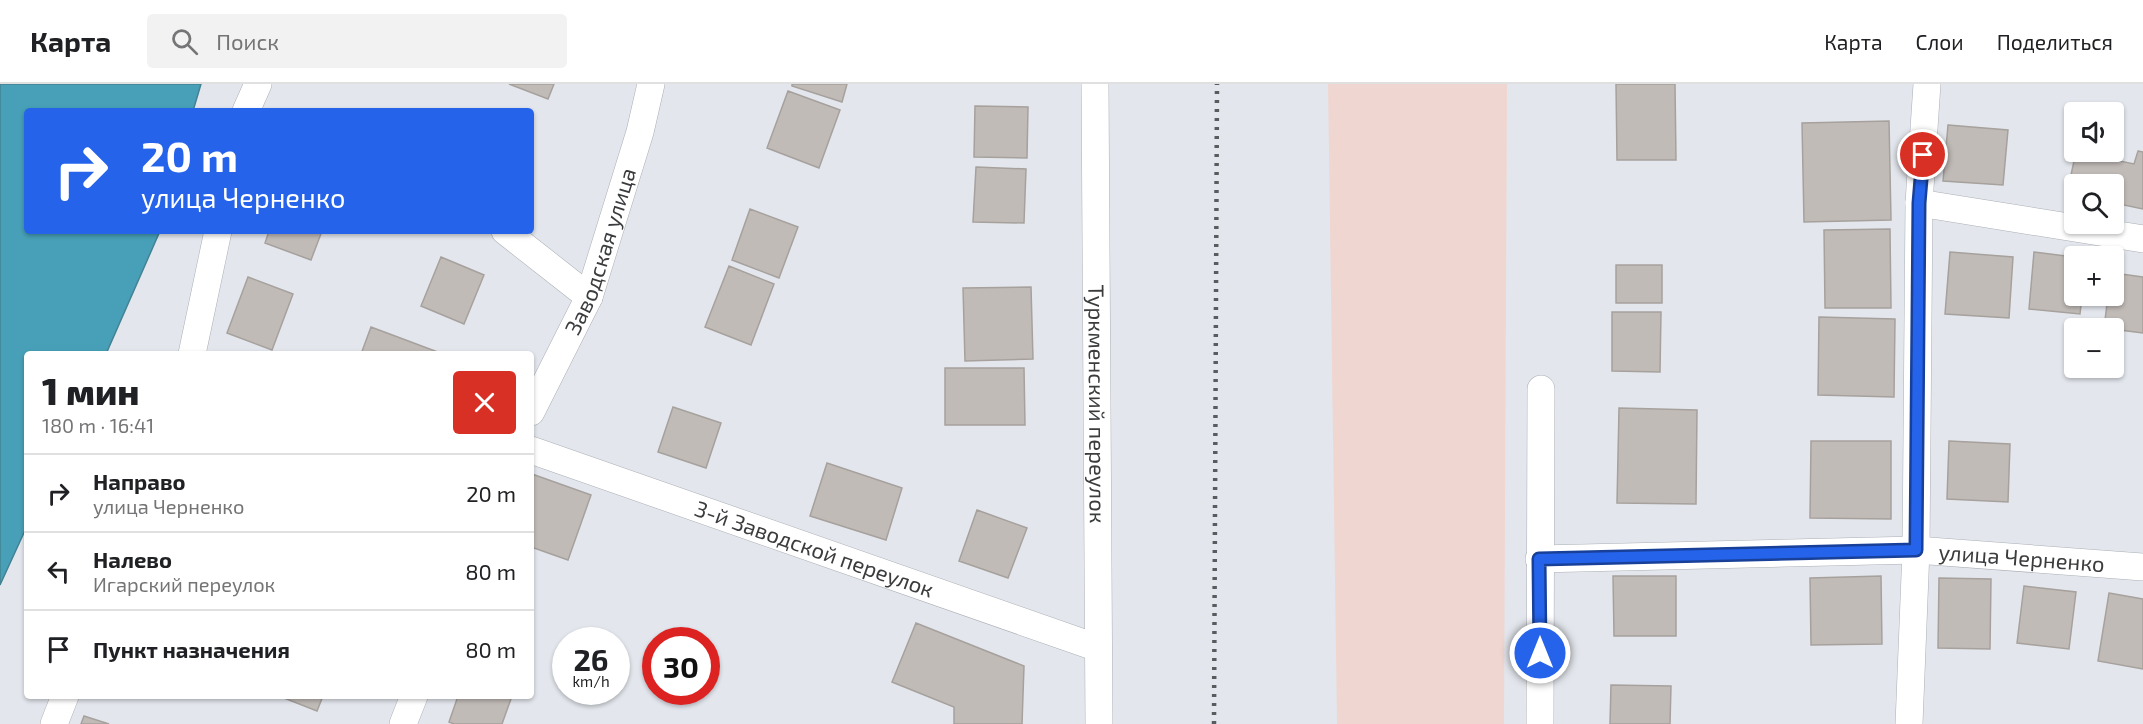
<!DOCTYPE html>
<html lang="ru">
<head>
<meta charset="utf-8">
<style>
  body { margin:0; font-family:"Exo 2",sans-serif; background:#f2f2f2; color:#202124; height:100vh; display:flex; flex-direction:column; font-size:22px; white-space:nowrap }
  * { box-sizing:border-box; margin:0 }
  p { font-size:20px; color:#757577 }
  .icon { flex:none; width:33px; height:33px; fill:none; stroke:currentColor; stroke-width:2; stroke-linecap:round; stroke-linejoin:round }
  .map { position:relative; flex:1; overflow:hidden }
  .sheet { position:absolute; left:24px; top:267px; width:510px; height:348px; display:flex; flex-direction:column; background:#fff; border-radius:6px; box-shadow:0 2px 4px #0004 }
  .sheet>* { flex:none }
  .banner { position:absolute; left:24px; top:24px; width:510px; height:126px; border-radius:6px; box-shadow:0 2px 4px #0004; background:#2563eb; color:#fff; overflow:hidden }
  .tools { position:absolute; left:2064px; top:18px; display:grid; gap:12px }
  .tools a { display:grid; place-items:center; width:60px; height:60px; border-radius:6px; background:#fff; box-shadow:0 2px 4px #0004; font-size:30px }
  .speed { position:absolute; left:552px; top:543px; display:flex; gap:12px; font-size:30px; font-weight:700; text-align:center }
  .speed>* { display:grid; place-content:center; width:78px; height:78px; border-radius:50%; background:#fff; box-shadow:0 2px 4px #0004; line-height:1 }
  .speed small { font-size:15px; font-weight:400 }
  .speed .limit { border:9px solid #d22; background:#fff; color:#111 }
  .pin { position:absolute; display:grid; place-items:center; width:51px; height:51px; color:#fff; margin:-26px; border:3px solid #fff; border-radius:50%; box-shadow:0 2px 6px #0007 }
  .me { position:absolute; width:66px; margin:-33px; rotate:0deg; stroke-linejoin:round; filter:drop-shadow(0 0 4px #0008) }
  .turn { display:flex; align-items:center; gap:21px; height:126px; padding:0 18px; font-size:27px }
  .turn .icon { width:78px; height:78px; stroke-width:2.5 }
  .turn b { display:block; font-size:42px; line-height:51px }
  .round { display:grid; place-items:center; flex:none; width:63px; height:63px; border-radius:6px; background:#f2f2f2 }
  .summary { display:flex; align-items:center; justify-content:space-between; height:102px; padding:0 18px }
  h1 { font-size:36px; font-weight:800; line-height:45px }
  ul { padding:0; list-style:none }
  li { display:flex; align-items:center; gap:18px; height:78px; padding:0 18px; border-top:2px solid #e0e0e0 }
  li div { flex:1 }
  li b { display:block; font-size:22px }
  li em { font-style:normal }
  header { display:flex; align-items:center; gap:36px; box-sizing:border-box; height:84px; padding:0 30px; background:#fff; border-bottom:2px solid #e0e0e0 }
  header strong { font-size:28px }
  nav { display:flex; gap:33px; margin-inline-start:auto; font-size:21px }
  .search { width:420px; height:54px; background:#f2f2f2; display:flex; align-items:center; gap:15px; box-sizing:border-box; padding:0 21px; border-radius:6px; color:#757577; font-size:22px }
  .map>svg:first-child { display:block }
</style>
</head>
<body>
<header>
<strong>Карта</strong>
<div class="search"><svg class="icon" aria-label="search" viewBox="0 0 24 24"><circle cx="10" cy="10" r="6"/><path d="M15 15l6 6"/></svg>Поиск</div>
<nav><a>Карта</a><a>Слои</a><a>Поделиться</a></nav>
</header>
<div class="map">
<svg width="2143" height="640" viewBox="0 0 2143 640">
  <rect width="100%" height="100%" fill="#e3e7ed"/>
  <!-- industrial -->
  <path fill="#f0d6d1" d="M 1328,0 L 1507,0 L 1504,640 L 1337,640 Z"/>
  <!-- water -->
  <path fill="#47a0b7" stroke="#438293" stroke-width="1.5" d="M 0,0 L 201,0 L 193,27 L 27,27 L 27,147 L 160,147 L 106,270 L 27,270 L 27,442 L 0,501 Z"/>
  <!-- building -->
  <path fill="#c1bbb7" stroke="#a6a19d" stroke-width="1.5" d="M 509,0 L 554,0 L 548,15 Z
    M 792,0 L 847,0 L 842,18 L 792,2 Z
    M 1616,0 L 1675,0 L 1676,76 L 1617,76 Z
    M 788,7 L 840,26 L 819,84 L 767,64 Z
    M 975,22 L 1028,23 L 1027,74 L 974,73 Z
    M 1889,37 L 1891,136 L 1804,138 L 1802,39 Z
    M 1948,41 L 2008,46 L 2003,101 L 1943,97 Z
    M 2138,67 L 2143,68 L 2143,125 L 2114,119 L 2114,100 L 2074,100 L 2074,111 L 2067,109 L 2076,68 L 2134,80 Z
    M 976,83 L 1026,85 L 1024,139 L 973,138 Z
    M 750,125 L 798,143 L 779,194 L 732,176 Z
    M 1890,145 L 1891,224 L 1825,224 L 1824,146 Z
    M 269,147 L 322,147 L 311,176 L 265,159 Z
    M 1950,168 L 2013,173 L 2009,234 L 1945,230 Z
    M 2034,168 L 2074,173 L 2074,212 L 2082,212 L 2080,230 L 2029,225 Z
    M 441,173 L 484,191 L 464,240 L 421,222 Z
    M 1616,181 L 1662,181 L 1662,219 L 1616,219 Z
    M 729,182 L 774,200 L 751,261 L 705,243 Z
    M 2114,189 L 2143,193 L 2143,249 L 2104,244 L 2108,212 L 2114,212 Z
    M 248,193 L 293,210 L 272,266 L 227,249 Z
    M 1031,203 L 1033,275 L 965,277 L 963,204 Z
    M 1612,228 L 1661,228 L 1660,288 L 1612,287 Z
    M 1819,233 L 1895,235 L 1894,313 L 1818,311 Z
    M 371,243 L 443,270 L 361,270 Z
    M 945,284 L 1024,284 L 1025,341 L 945,341 Z
    M 673,323 L 721,339 L 706,384 L 658,368 Z
    M 1619,324 L 1697,326 L 1696,420 L 1617,419 Z
    M 1811,357 L 1891,357 L 1891,435 L 1810,434 Z
    M 1949,357 L 2010,360 L 2008,418 L 1947,415 Z
    M 827,379 L 902,404 L 886,456 L 810,432 Z
    M 532,390 L 591,411 L 568,476 L 531,463 Z
    M 977,426 L 1027,444 L 1008,494 L 959,477 Z
    M 1613,492 L 1676,492 L 1676,552 L 1614,552 Z
    M 1881,492 L 1882,560 L 1811,561 L 1810,494 Z
    M 1939,494 L 1991,495 L 1990,565 L 1938,564 Z
    M 2024,502 L 2076,508 L 2069,565 L 2017,559 Z
    M 2109,509 L 2143,515 L 2143,585 L 2098,577 Z
    M 916,539 L 1024,582 L 1022,640 L 954,640 L 954,623 L 892,598 Z
    M 1611,601 L 1671,602 L 1670,640 L 1610,640 Z
    M 279,612 L 323,612 L 317,627 Z
    M 458,612 L 512,612 L 502,640 L 454,640 L 449,638 Z
    M 84,632 L 109,640 L 81,640 Z"/>
  <g fill="none" stroke-linecap="round" stroke-linejoin="round">
    <defs>
      <g id="minor">
        <path id="s1" d="M 1095,0 L 1099,640"/>
        <path d="M 246,27 L 258,0"/>
        <path d="M 1919,119 L 2143,155"/>
        <path d="M 505,147 L 589,213"/>
        <path d="M 192,270 L 218,147"/>
        <path id="s2" d="M 531,328 L 589,213 L 640,48 L 651,0"/>
        <path id="s3" d="M 531,366 L 1098,564"/>
        <path id="s4" d="M 1539,475 L 1916,466 L 2143,483"/>
        <path d="M 54,640 L 65,612"/>
        <path d="M 403,640 L 414,612"/>
        <path d="M 1540,640 L 1541,305"/>
        <path d="M 1909,640 L 1916,466 L 1919,119 L 1927,0"/>
      </g>
    </defs>
    <!-- minor casing -->
    <use href="#minor" stroke="#abafb5" stroke-width="28"/>
    <!-- minor -->
    <use href="#minor" stroke="#fff" stroke-width="27"/>
    <!-- rail -->
    <path stroke="#595c5f" stroke-width="4.5" stroke-dasharray="3 6" stroke-linecap="butt" d="M 1214,640 L 1217,0"/>
  </g>
  <g fill="none" stroke-linecap="round" stroke-linejoin="round">
    <defs>
      <path id="route" d="M 1540,569 L 1539,475 L 1916,466 L 1919,119 L 1923,71"/>
    </defs>
    <!-- route casing -->
    <use href="#route" stroke="#184099" stroke-width="15"/>
    <!-- route -->
    <use href="#route" stroke="#2563eb" stroke-width="10"/>
  </g>
  <g text-anchor="middle" stroke-width="4.5" stroke-linejoin="round" paint-order="stroke">
    <!-- street labels -->
    <g font-size="22" fill="#3a3c3e" stroke="#e3e7ed">
      <text dy="8" stroke="none"><textPath href="#s2" startOffset="176">Заводская улица</textPath></text>
      <text dy="8" stroke="none"><textPath href="#s1" startOffset="320">Туркменский переулок</textPath></text>
      <text dy="8" stroke="none"><textPath href="#s3" startOffset="300">3-й Заводской переулок</textPath></text>
      <text dy="8" stroke="none"><textPath href="#s4" startOffset="483">улица Черненко</textPath></text>
    </g>
  </g>
</svg>
<div class="tools">
<a><svg class="icon" aria-label="sound" viewBox="0 0 24 24"><path d="M4 9h4l5-4v14l-5-4H4zM17 9q2 3 0 6"/></svg></a>
<a><svg class="icon" aria-label="search" viewBox="0 0 24 24"><circle cx="10" cy="10" r="6"/><path d="M15 15l6 6"/></svg></a>
<a>+</a>
<a>−</a>
</div>
<div class="speed"><div>26<small>km/h</small></div><div class="limit">30</div></div>
<div class="pin" style="left:1923px;top:71px;background:#d93025"><svg class="icon" aria-label="arrive" viewBox="0 0 24 24"><path d="M6 21V4h12l-3 4 3 4H6"/></svg></div>
<svg class="me" style="left:1540px;top:569px" viewBox="-20 -20 40 40"><circle r="17" fill="#2563eb" stroke="#fff" stroke-width="3"/><path d="M0-11L8 9 0 5-8 9z" fill="#fff"/></svg>
<div class="banner">
<div class="turn"><svg class="icon" aria-label="right" viewBox="0 0 24 24"><path d="M7 20v-9h11M14 6l5 5-5 5"/></svg><div><b>20 m</b>улица Черненко</div></div>
</div>
<section class="sheet">
<div class="summary"><div><h1>1 мин</h1><p>180 m · 16:41</p></div><a class="round" style="background:#d93025;color:#fff"><svg class="icon" aria-label="close" viewBox="0 0 24 24"><path d="M6 6l12 12M18 6L6 18"/></svg></a></div>
<ul>
<li><svg class="icon" aria-label="right" viewBox="0 0 24 24"><path d="M7 20v-9h11M14 6l5 5-5 5"/></svg><div><b>Направо</b><p>улица Черненко</p></div><em>20 m</em></li>
<li><svg class="icon" aria-label="left" viewBox="0 0 24 24"><path d="M17 20v-9H6M10 6l-5 5 5 5"/></svg><div><b>Налево</b><p>Игарский переулок</p></div><em>80 m</em></li>
<li><svg class="icon" aria-label="arrive" viewBox="0 0 24 24"><path d="M6 21V4h12l-3 4 3 4H6"/></svg><div><b>Пункт назначения</b></div><em>80 m</em></li>
</ul>
</section>
</div>
</body>
</html>
